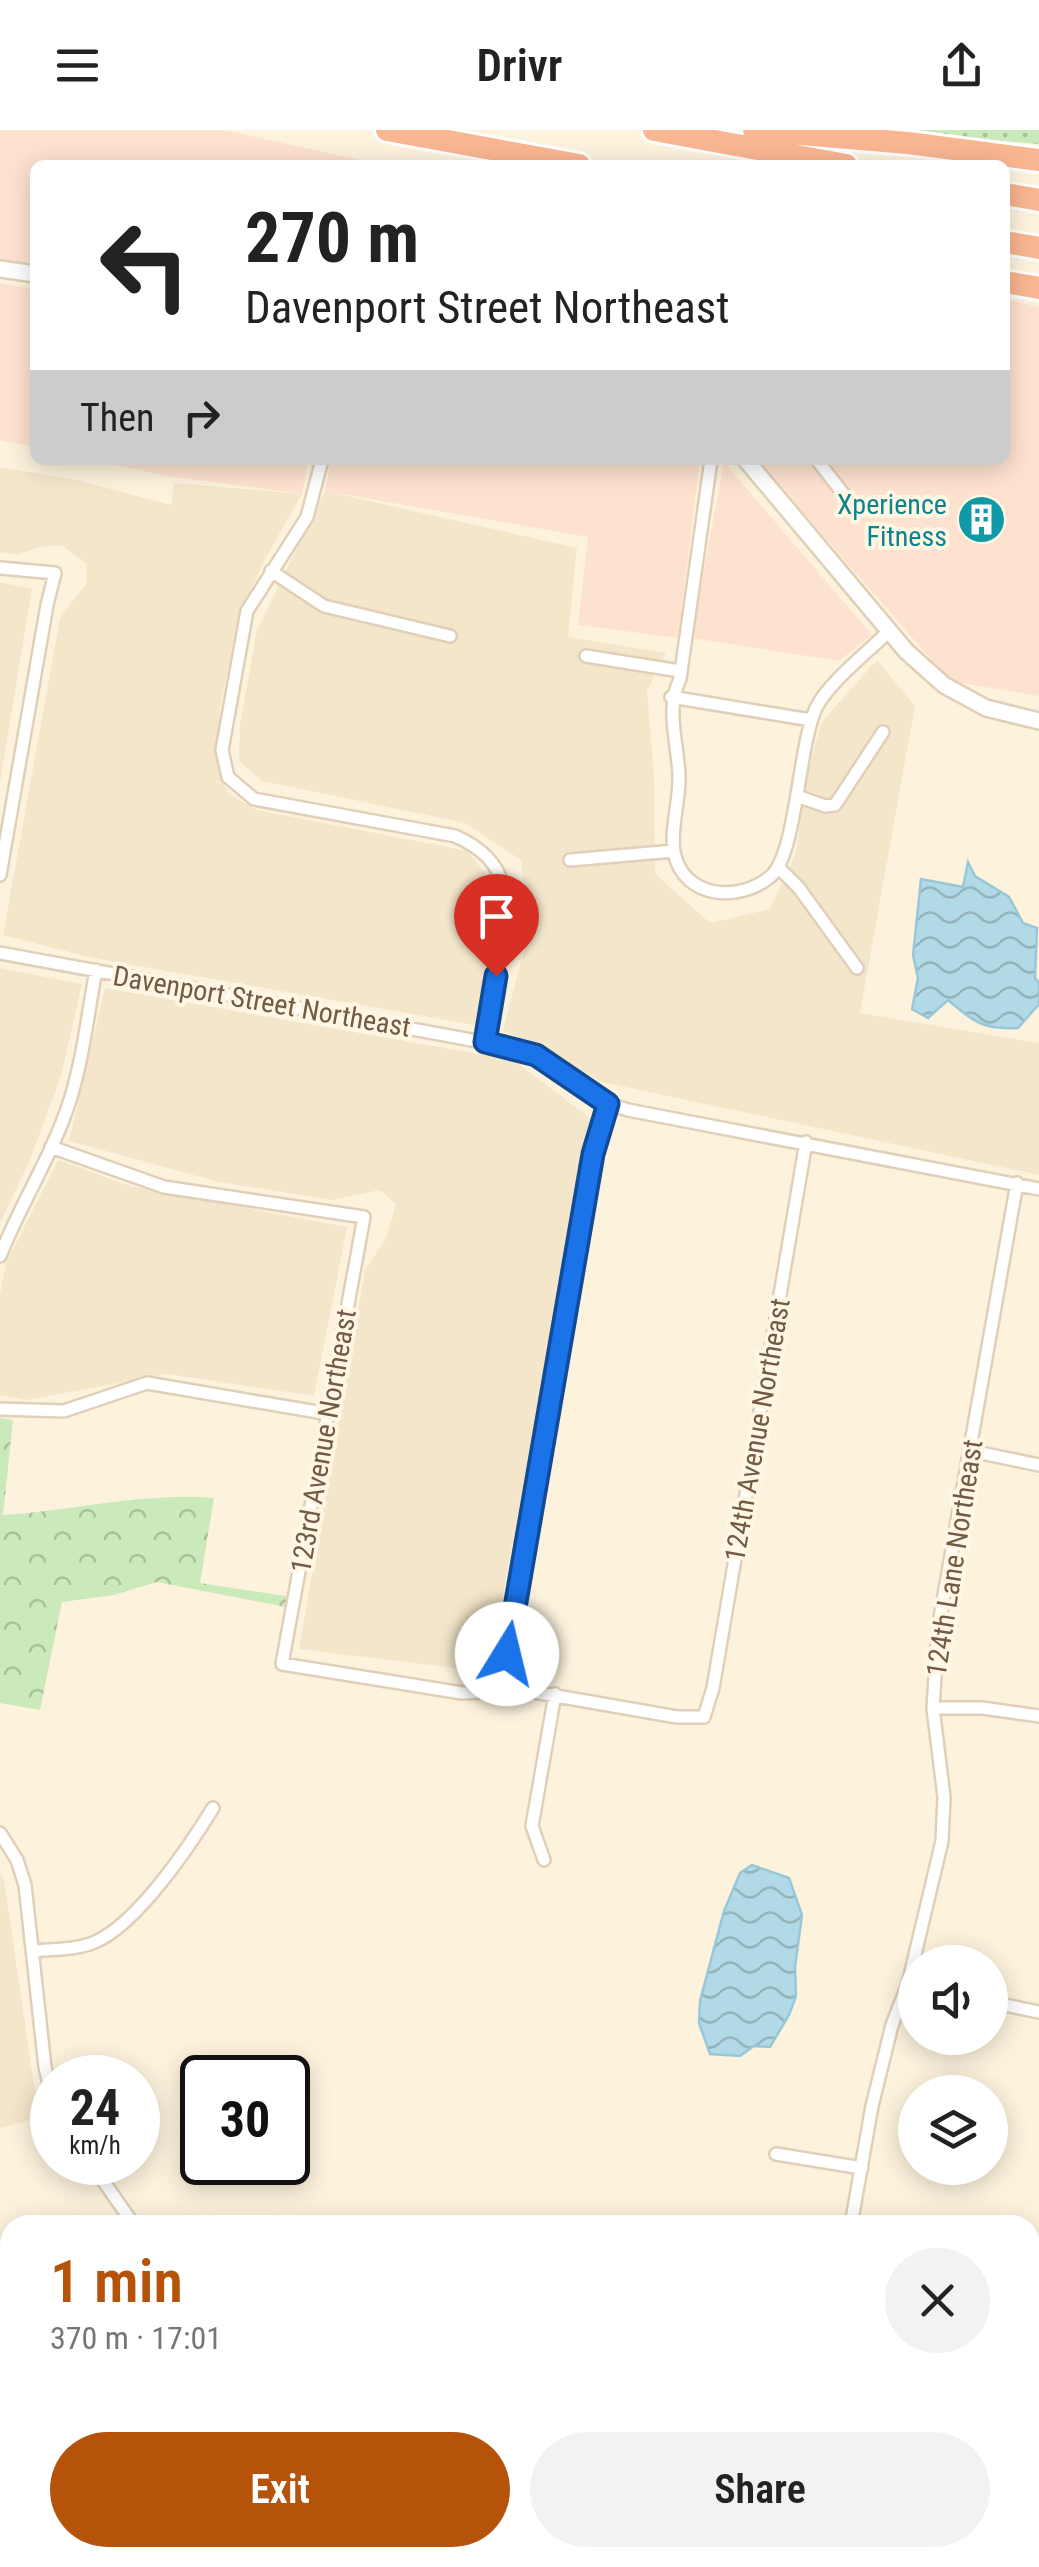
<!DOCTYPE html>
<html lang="en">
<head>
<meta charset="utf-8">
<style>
  body { margin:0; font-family:"Roboto Condensed",sans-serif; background:#f2f2f2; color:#222; height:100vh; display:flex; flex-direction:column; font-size:38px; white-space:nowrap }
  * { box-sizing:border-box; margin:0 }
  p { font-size:32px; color:#767676 }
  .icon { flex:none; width:55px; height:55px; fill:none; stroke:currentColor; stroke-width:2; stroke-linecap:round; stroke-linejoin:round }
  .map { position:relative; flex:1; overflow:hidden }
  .side { position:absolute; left:0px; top:2085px; width:1040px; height:352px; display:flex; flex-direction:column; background:#fff; border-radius:30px 30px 0 0; box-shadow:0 5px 25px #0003 }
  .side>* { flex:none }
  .top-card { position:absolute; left:30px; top:30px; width:980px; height:305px; border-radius:15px; box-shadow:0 5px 25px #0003; background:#fff; color:#222; overflow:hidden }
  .tools { position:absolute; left:898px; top:1815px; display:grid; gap:20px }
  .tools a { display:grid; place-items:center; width:110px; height:110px; border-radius:50%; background:#fff; box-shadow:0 5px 25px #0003; font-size:50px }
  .speed { position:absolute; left:30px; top:1925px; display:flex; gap:20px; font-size:50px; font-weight:700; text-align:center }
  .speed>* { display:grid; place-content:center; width:130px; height:130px; border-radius:50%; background:#fff; box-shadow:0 5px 25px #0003; line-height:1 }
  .speed small { font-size:25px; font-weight:400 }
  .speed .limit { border:5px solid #111; border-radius:15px; background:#fff; color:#111 }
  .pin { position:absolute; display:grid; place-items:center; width:85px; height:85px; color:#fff; margin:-102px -42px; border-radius:50% 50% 50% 0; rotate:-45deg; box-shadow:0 0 10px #0007 }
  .pin .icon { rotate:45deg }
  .me { position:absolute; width:110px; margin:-55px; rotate:9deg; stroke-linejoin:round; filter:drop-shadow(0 0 8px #0008) }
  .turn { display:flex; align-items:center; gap:35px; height:210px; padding:0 50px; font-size:45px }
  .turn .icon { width:130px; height:130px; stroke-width:2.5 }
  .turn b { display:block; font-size:70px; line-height:85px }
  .then { display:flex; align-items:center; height:95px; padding:0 50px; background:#0003; gap:20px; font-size:38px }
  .round { display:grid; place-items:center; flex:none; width:105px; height:105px; border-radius:52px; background:#f2f2f2 }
  .head { display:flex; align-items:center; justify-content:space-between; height:170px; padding:0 50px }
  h1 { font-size:60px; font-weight:600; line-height:75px; color:#b45309 }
  .button { display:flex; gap:20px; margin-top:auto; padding:20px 50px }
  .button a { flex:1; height:115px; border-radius:60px; background:#b45309; color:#fff; font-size:40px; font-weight:600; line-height:115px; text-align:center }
  .button a+a { background:#f2f2f2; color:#222 }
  header { display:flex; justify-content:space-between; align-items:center; height:130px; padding:0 50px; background:#fff; font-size:45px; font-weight:600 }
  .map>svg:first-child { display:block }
</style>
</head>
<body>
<header><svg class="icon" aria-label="menu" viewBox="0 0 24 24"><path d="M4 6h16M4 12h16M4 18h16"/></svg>Drivr<svg class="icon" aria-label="share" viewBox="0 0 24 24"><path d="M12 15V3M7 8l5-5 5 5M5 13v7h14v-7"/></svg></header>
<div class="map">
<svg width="1039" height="2437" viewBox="0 0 1039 2437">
  <defs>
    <pattern id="grass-dots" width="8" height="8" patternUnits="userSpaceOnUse" patternTransform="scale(2.5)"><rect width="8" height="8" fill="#caeabc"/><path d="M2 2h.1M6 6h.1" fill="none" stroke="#a8c19b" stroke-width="1.8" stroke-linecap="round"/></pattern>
    <pattern id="park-crowns" width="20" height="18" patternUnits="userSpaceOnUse" patternTransform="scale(2.5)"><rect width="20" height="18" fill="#caeabc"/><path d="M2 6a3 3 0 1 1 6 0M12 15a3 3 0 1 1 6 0" fill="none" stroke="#a8c19b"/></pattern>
    <pattern id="water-waves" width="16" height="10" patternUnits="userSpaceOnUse" patternTransform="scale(2.5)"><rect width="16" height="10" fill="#b2dae6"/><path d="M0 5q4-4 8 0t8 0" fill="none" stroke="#95b4bc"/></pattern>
  </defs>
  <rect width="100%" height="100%" fill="#fdf3dd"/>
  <!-- residential -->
  <path fill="#f4e6cb" d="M 0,337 L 76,350 L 171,375 L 174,353 L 302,364 L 265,429 L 238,487 L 220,578 L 219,643 L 229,664 L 257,680 L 468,721 L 490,750 L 495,789 L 475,895 L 93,828 L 3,805 L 60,488 L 86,454 L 87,434 L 61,415 L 39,417 L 17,425 L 0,422 Z
    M 325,361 L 577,418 L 568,507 L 666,523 L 647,561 L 654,645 L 655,744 L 710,793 L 770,779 L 796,723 L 806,651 L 821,593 L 877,530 L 915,576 L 860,883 L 1039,913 L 1039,1045 L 602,952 L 503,900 L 529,802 L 521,730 L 465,693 L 262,651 L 239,631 L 240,594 L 257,500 Z
    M 0,452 L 32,459 L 0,654 Z
    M 0,838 L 82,854 L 61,946 L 29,1032 L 0,1093 Z
    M 105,858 L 513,930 L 590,988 L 489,1542 L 299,1519 L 365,1140 L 386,1108 L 396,1074 L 380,1060 L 332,1070 L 219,1052 L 69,1011 Z
    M 58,1030 L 130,1056 L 347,1097 L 314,1266 L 167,1244 L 27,1270 L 0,1265 L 0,1164 L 6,1133 Z
    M 0,1743 L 4,1749 L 33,1949 L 42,1987 L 0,1998 Z"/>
  <!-- commercial -->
  <path fill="#fee2d0" d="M 0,0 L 223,0 L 384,35 L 35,35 L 35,138 L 0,133 Z
    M 0,153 L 35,160 L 35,317 L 0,310 Z
    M 1005,169 L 1039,177 L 1039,566 L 950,551 L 757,330 L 1005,330 Z
    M 94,330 L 308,330 L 302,364 L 167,346 Z
    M 331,330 L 700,330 L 678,508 L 578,495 L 588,407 L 325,361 Z
    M 724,332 L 872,505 L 839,531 L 691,508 Z"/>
  <!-- grass -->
  <path fill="url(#grass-dots)" d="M 865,0 L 1039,0 L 1039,14 Z"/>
  <!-- park -->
  <path fill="url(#park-crowns)" d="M 0,1288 L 13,1290 L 3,1385 C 73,1381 143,1362 214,1368 L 200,1453 L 286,1466 L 286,1477 L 157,1452 L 114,1465 L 62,1472 L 40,1580 L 0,1573 Z"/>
  <!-- water -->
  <path fill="url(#water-waves)" stroke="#98c8d8" stroke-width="2.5" d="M 968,732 L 975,746 L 1009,767 L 1023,793 L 1037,798 L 1035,848 L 1039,853 L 1039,874 L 1018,898 C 983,900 974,892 948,870 L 928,888 L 912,879 L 918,848 L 913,825 L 921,749 L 963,757 Z
    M 752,1735 L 789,1748 L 802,1785 L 795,1837 L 796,1866 L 789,1885 L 770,1917 L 754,1916 L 740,1926 L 710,1924 L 699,1893 L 700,1871 L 724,1781 L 740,1743 Z"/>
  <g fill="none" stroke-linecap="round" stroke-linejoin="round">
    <defs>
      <path id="minor" d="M 322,330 L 307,387 L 247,481 L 222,620 L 228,647 L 254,669 L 455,706 C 514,732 508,770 499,826 C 494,854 490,883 485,912
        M 711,330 L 680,549 C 665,579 678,613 679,646 C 680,670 670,698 674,722 C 683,769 740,773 771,746 C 797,722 798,617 816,578 C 829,552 868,522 889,501
        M 817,330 L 856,380
        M 0,438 L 55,443 L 47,475 L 0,745
        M 271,441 L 324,476 L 450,506
        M 586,526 L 680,541
        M 671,567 L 811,590
        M 797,666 L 825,676 L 835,675 L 883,602
        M 570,730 L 674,721
        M 778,737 L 799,758 L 857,838
        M 0,823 L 515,918 C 557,933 585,968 628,980 L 1039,1059
        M 51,1017 L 164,1057 L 364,1087 L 282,1534 L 462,1563 L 522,1560 L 677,1587 L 704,1587 L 713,1558 L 806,1012
        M 0,1126 C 21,1073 53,1024 70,970 C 83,929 88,883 96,840
        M 0,1279 L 64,1281 L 147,1253 L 329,1284
        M 971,1321 L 1039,1335
        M 501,1561 L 550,1261 L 593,1024 L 608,974
        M 933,1578 L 982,1578 L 1039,1586
        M 0,1703 L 17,1730 L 25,1755 L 45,1937 L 52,1967
        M 544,1730 L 532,1696 L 555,1564
        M 34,1821 C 55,1819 76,1820 95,1812 C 137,1794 189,1717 213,1678
        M 990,1872 L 1039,1882
        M 776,2024 L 862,2038
        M 90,2032 L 134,2095
        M 851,2095 L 872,1976 L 892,1895 L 908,1854 L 942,1711 L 944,1667 L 933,1578 L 938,1499 L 1017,1053
        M 0,2210 L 10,2207
        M 45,2437 L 66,2428"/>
      <path id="tertiary" d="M 0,139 L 35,144
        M 746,330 L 906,521 L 944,555 L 986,578 L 1039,591"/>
      <path id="motorway" d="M 387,0 L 579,35
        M 654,0 L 846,35
        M 754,0 L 908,13 L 1039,30
        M 1005,64 L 1039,70
        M 1005,112 L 1039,118
        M 1005,152 L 1039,158"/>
    </defs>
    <!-- minor casing -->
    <use href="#minor" stroke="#e0cfb9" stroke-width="16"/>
    <!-- tertiary casing -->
    <use href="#tertiary" stroke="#e0cfb9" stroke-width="20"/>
    <!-- motorway casing -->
    <use href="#motorway" stroke="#fff" stroke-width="28"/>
    <!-- minor -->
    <use href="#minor" stroke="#fff" stroke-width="11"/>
    <!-- tertiary -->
    <use href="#tertiary" stroke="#fff" stroke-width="15"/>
    <!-- motorway -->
    <use href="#motorway" stroke="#fab691" stroke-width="22"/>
  </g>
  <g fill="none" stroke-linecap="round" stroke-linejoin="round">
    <defs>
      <path id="route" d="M 496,846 L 485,912 L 536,925 L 608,974 L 593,1024 L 507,1524"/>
    </defs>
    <!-- route casing -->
    <use href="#route" stroke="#114b97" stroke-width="25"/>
    <!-- route -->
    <use href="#route" stroke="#1a73e8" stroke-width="18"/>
  </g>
  <!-- icons -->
  <defs>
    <symbol id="building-disc" viewBox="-11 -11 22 22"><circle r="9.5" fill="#0f9aa8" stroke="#fff7e4"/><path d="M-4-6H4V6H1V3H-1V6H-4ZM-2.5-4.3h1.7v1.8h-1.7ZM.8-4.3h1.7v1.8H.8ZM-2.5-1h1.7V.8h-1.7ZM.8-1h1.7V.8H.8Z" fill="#fff"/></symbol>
  </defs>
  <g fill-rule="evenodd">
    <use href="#building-disc" x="954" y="362" width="55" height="55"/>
  </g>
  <g text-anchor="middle" stroke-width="8" stroke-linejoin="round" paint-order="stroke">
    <!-- culture labels -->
    <g font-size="28" fill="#0d838f" stroke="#fff7e4" text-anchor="end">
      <text x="947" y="384">Xperience<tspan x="947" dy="32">Fitness</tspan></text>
    </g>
    <!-- street labels -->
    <g font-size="28" fill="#725a45" stroke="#fff7e4">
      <text transform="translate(262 871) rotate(10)" y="10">Davenport Street Northeast</text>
      <text transform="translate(757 1300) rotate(-80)" y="10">124th Avenue Northeast</text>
      <text transform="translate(323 1311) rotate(-80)" y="10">123rd Avenue Northeast</text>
      <text transform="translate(954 1428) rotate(-81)" y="10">124th Lane Northeast</text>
    </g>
  </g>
</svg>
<div class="tools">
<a><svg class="icon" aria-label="sound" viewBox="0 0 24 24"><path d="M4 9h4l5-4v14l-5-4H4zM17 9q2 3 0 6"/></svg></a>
<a><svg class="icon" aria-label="layers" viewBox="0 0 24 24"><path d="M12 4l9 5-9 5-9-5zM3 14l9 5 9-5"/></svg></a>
</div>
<div class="speed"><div>24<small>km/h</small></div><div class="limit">30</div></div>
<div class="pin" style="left:496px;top:846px;background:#d93025"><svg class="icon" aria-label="arrive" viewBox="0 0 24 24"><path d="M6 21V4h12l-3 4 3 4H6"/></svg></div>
<svg class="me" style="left:507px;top:1524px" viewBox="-20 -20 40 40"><circle r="19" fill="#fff"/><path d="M0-13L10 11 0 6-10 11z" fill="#1a73e8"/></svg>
<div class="top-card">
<div class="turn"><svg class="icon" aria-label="left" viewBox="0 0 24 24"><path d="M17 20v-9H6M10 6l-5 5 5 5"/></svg><div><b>270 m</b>Davenport Street Northeast</div></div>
<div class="then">Then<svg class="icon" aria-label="right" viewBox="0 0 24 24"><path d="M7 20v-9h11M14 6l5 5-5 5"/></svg></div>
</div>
<section class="side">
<div class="head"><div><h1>1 min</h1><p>370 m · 17:01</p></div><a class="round"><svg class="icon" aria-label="close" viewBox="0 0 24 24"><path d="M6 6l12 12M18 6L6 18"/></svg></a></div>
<div class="button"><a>Exit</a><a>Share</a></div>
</section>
</div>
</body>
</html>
